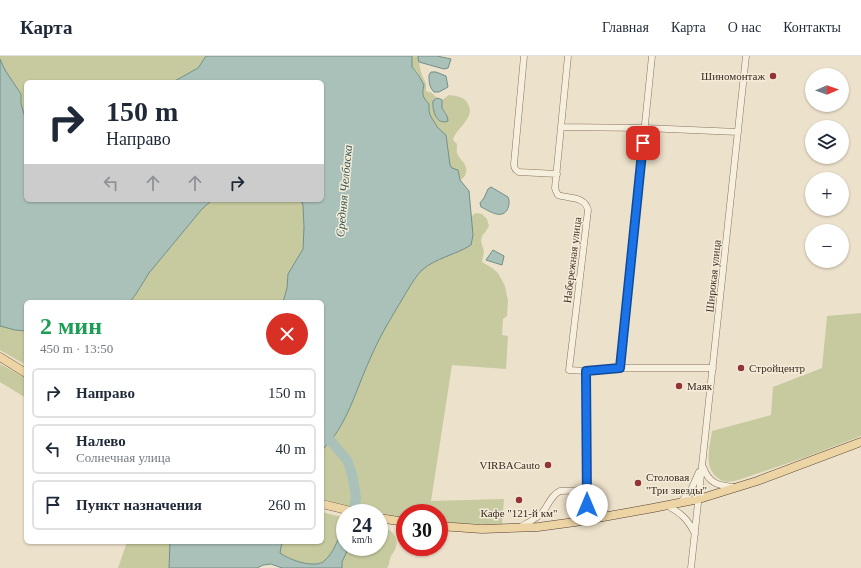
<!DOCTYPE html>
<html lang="ru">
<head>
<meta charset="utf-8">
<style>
  body { margin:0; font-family:Georgia,serif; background:#f6f6f7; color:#1f2937; height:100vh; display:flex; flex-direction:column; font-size:15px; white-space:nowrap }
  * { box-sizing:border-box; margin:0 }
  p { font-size:13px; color:#747a83 }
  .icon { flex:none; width:22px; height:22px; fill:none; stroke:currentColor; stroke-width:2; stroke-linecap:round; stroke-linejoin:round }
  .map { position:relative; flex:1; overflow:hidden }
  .side { position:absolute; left:24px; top:244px; width:300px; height:244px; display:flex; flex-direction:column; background:#fff; border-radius:6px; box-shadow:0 1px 3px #0004 }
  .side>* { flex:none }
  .guide { position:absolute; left:24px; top:24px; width:300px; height:122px; border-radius:6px; box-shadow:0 1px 3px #0004; background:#fff; color:#1f2937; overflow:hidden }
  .needle { width:26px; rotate:88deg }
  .fabs { position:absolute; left:805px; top:12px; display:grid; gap:8px }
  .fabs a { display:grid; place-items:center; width:44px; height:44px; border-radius:50%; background:#fff; box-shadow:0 1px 3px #0004; font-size:20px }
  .speed { position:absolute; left:336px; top:448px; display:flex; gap:8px; font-size:20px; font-weight:700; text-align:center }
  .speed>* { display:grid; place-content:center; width:52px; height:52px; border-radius:50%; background:#fff; box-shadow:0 1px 3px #0004; line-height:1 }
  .speed small { font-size:10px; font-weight:400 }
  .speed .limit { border:6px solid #d22; background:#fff; color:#111 }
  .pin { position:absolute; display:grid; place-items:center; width:34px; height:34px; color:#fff; margin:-17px; border-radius:8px; box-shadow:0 2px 6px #0006 }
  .me { position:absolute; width:44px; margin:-22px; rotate:0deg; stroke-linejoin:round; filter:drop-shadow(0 0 3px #0008) }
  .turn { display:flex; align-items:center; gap:14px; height:84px; padding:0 16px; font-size:18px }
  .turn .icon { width:52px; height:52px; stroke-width:2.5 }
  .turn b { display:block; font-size:28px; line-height:34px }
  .lanes { display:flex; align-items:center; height:38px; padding:0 16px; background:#0003; justify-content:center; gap:20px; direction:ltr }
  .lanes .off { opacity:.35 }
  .round { display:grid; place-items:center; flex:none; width:42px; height:42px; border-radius:21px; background:#f6f6f7 }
  .overview { display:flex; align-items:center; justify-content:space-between; height:68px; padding:0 16px }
  h1 { font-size:24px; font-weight:600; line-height:30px; color:#1e9e55 }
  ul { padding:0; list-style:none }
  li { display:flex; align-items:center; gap:12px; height:50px; margin:0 8px 6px; padding:0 8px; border:2px solid #e0e1e3; border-radius:6px }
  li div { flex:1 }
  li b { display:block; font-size:15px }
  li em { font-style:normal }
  header { display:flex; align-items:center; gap:24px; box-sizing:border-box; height:56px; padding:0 20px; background:#fff; border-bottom:1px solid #e0e1e3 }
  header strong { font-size:19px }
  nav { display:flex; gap:22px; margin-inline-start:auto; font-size:14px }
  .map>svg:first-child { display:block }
</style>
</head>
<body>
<header>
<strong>Карта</strong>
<nav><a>Главная</a><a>Карта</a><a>О нас</a><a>Контакты</a></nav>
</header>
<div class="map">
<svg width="861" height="512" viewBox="0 0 861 512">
  <rect width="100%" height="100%" fill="#ece1ca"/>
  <!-- green -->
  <path fill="#c6ca9e" d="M 0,0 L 206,0 L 198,12 L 173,26 L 26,26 L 26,64 L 21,48 L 21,38 L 5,14 L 0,3 Z
    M 412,0 L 418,0 L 418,2 L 419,6 L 420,12 L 422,19 L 426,28 L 426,35 L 432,37 L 437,42 L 433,45 C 432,53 436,70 448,65 L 447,58 L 442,52 L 442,44 L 449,39 C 457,40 465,41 468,48 C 476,62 456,72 453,84 L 457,88 C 457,92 456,96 458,99 C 459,102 462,104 464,107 C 468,114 467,121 460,124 L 458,114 L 452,112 L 450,109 L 446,79 L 438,72 L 430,59 L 429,54 L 429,48 L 424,44 L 422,39 L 424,29 L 417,15 L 412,11 Z
    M 212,144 L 301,144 L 303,149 L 304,171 L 303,193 L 288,218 L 287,232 L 283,246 L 130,246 L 136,238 L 149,217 L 202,153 Z
    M 477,157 L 482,158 L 487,163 L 489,170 L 486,175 L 482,180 L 481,185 L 484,196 L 482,206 L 492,212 L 498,217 L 505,230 L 508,245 L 507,260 L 503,263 L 502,279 L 508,280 L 506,313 L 452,309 L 431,445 L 504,443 L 502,469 L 458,467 L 439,465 L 439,457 L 405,457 L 405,461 C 377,457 349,451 322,443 L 322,394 C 347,371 356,333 370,303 C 378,284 389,265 400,247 C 406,237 414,222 422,214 C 436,202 455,199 471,189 L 473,179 L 471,161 L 474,158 Z
    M 861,257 L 861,380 L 806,401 L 738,424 C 731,426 724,427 718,422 C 703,412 710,390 712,375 L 771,359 L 773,331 L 822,312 L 827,260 Z
    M 0,270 L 15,274 L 26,275 L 26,309 L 0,294 Z
    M 0,308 L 26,322 L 26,342 L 0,326 Z
    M 322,456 L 345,462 L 345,465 L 343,465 C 342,475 340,480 336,489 C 332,495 329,502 323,506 C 312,512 290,504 280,497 L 282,486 L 322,486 Z
    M 379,470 C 389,472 399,479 396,491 C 395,494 393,497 391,500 C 389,504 390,508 387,512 L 342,512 L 342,506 L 349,491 L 379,491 Z
    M 127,486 L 170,486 L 169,512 L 118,512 Z"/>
  <!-- water -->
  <path fill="#aac1ba" stroke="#718f87" d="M 206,0 L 412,0 L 412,11 C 418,17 420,22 424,29 C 422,38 422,41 429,48 L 429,54 L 430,59 L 438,72 L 446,79 L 450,109 L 452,112 L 458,114 L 460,124 L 469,135 L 473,179 L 471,189 C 455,199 436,202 422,214 C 414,222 406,237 400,247 C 389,265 378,284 370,303 C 356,333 347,371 322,394 L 322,246 L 283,246 L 287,232 L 288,218 L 303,193 L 304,171 L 303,149 L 301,144 L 322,144 L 322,26 L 173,26 L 198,12 Z
    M 418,0 L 437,0 L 451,3 L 448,12 L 444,13 L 419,6 L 418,2 Z
    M 0,3 L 5,14 L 21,38 L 21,48 L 26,64 L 26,144 L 212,144 L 202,153 L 149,217 L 136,238 L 130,246 L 26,246 L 26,275 L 15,274 L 0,270 Z
    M 431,16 L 436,16 L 446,20 L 448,31 L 439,36 L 434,36 C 429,31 429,25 429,19 Z
    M 437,42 L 440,43 L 442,44 L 442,52 C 445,57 448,59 448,65 C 436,70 432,53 433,45 Z
    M 491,131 L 508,141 C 510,146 509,150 507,154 C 501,164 488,154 481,151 L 480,147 L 484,142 L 488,133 Z
    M 493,194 L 504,200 L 502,209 L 486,204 Z
    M 343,465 L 345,465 L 345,491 L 349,491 L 342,506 L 342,512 L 282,512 L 271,508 L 263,509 L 257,512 L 169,512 L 170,486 L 282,486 L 280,497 C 290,504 312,512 323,506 C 329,501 333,495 336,488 C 340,480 342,475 343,465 Z"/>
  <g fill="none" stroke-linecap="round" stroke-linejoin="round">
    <!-- river -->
    <path stroke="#aac1ba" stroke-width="10" d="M 322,375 L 347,404 L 352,418 L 354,429 L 356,442 L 353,457"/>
    <defs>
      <path id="minor" d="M 524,0 L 514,108 C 514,112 515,114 519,116 L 557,118
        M 568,0 L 555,132 L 556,135 L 558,139 C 569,143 585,140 588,154 L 569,314 L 586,315 L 620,312 L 713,312
        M 562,71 L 645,72 L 738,76
        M 620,312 L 652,0
        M 586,315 L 587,464
        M 703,411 C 709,428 718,429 734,431
        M 681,446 L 691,434 L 699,416
        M 666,449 C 681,457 688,463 695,478
        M 520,471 C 527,467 536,463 542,457 C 548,450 551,439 560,435 L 587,434
        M 691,512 L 746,0"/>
      <path id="major" d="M 0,301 L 26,317
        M 322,448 L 359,457
        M 379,462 L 405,466
        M 439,470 L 482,473 L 538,471 L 575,466 L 653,452 L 699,443 L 757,425 L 861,386"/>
    </defs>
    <!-- minor casing -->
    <use href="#minor" stroke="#87745f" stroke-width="7"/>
    <!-- major casing -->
    <use href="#major" stroke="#564233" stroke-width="9"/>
    <!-- minor -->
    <use href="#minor" stroke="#f7efdd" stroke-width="6"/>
    <!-- major -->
    <use href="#major" stroke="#ecd4a5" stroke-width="8"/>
  </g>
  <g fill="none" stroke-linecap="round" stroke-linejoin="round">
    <defs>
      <path id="route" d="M 587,449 L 586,315 L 620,312 L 643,87"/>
    </defs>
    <!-- route casing -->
    <use href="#route" stroke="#114b97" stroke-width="10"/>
    <!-- route -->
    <use href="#route" stroke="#1a73e8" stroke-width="7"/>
  </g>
  <!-- markers -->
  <g fill="#923336" stroke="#f4ebd9" stroke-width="1.5">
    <circle cx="773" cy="20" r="4"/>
    <circle cx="741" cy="312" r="4"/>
    <circle cx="679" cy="330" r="4"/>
    <circle cx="548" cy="409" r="4"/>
    <circle cx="638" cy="427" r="4"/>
    <circle cx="519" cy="444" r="4"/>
  </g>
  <g text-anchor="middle" stroke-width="3" stroke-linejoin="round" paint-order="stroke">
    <!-- poi labels -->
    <g font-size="11" fill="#392c22" stroke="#f4ebd9" text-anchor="start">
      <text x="765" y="24" text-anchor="end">Шиномонтаж</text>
      <text x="749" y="316">Стройцентр</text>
      <text x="687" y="334">Маяк</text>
      <text x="540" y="413" text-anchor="end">VIRBACauto</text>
      <text x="646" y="425">Столовая<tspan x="646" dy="13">"Три звезды"</tspan></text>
      <text x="519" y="461" text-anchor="middle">Кафе "121-й км"</text>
    </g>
    <!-- street labels -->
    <g font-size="11" fill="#392c22" stroke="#f4ebd9">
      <text transform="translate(572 204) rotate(-83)" y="4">Набережная улица</text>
      <text transform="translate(713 220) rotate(-84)" y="4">Широкая улица</text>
    </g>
    <!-- water labels -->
    <g font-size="12" font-style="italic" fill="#325854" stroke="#f4ebd9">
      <text transform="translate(344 135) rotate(-85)" y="4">Средняя Челбаска</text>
    </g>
  </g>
</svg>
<div class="fabs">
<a><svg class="needle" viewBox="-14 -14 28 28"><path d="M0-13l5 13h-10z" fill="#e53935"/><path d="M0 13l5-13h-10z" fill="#747a83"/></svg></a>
<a><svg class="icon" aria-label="layers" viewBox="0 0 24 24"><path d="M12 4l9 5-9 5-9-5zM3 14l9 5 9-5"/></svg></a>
<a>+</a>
<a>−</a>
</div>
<div class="speed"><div>24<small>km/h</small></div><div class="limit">30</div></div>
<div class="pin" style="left:643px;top:87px;background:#d93025"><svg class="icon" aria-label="arrive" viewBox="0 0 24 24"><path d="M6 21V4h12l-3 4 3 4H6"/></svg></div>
<svg class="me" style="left:587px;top:449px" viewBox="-20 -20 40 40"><circle r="19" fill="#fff"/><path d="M0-13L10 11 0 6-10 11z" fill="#1a73e8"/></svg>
<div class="guide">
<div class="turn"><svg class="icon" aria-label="right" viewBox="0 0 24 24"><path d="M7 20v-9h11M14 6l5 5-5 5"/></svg><div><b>150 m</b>Направо</div></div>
<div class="lanes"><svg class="icon off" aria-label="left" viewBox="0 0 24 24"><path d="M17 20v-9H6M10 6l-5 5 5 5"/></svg><svg class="icon off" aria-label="ahead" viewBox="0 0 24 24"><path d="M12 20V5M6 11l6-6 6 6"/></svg><svg class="icon off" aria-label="ahead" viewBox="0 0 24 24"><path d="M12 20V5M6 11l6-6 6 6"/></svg><svg class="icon" aria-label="right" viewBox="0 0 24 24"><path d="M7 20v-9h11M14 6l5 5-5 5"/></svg></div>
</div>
<section class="side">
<div class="overview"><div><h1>2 мин</h1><p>450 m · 13:50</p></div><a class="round" style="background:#d93025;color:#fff"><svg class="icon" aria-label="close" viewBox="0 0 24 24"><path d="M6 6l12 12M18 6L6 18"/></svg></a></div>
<ul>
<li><svg class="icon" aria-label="right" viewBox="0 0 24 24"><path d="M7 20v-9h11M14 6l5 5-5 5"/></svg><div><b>Направо</b></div><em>150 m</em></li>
<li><svg class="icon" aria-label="left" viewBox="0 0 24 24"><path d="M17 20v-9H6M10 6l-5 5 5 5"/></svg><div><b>Налево</b><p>Солнечная улица</p></div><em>40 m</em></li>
<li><svg class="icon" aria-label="arrive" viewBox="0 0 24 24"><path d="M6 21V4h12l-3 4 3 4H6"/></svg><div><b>Пункт назначения</b></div><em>260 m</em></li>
</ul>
</section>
</div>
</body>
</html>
